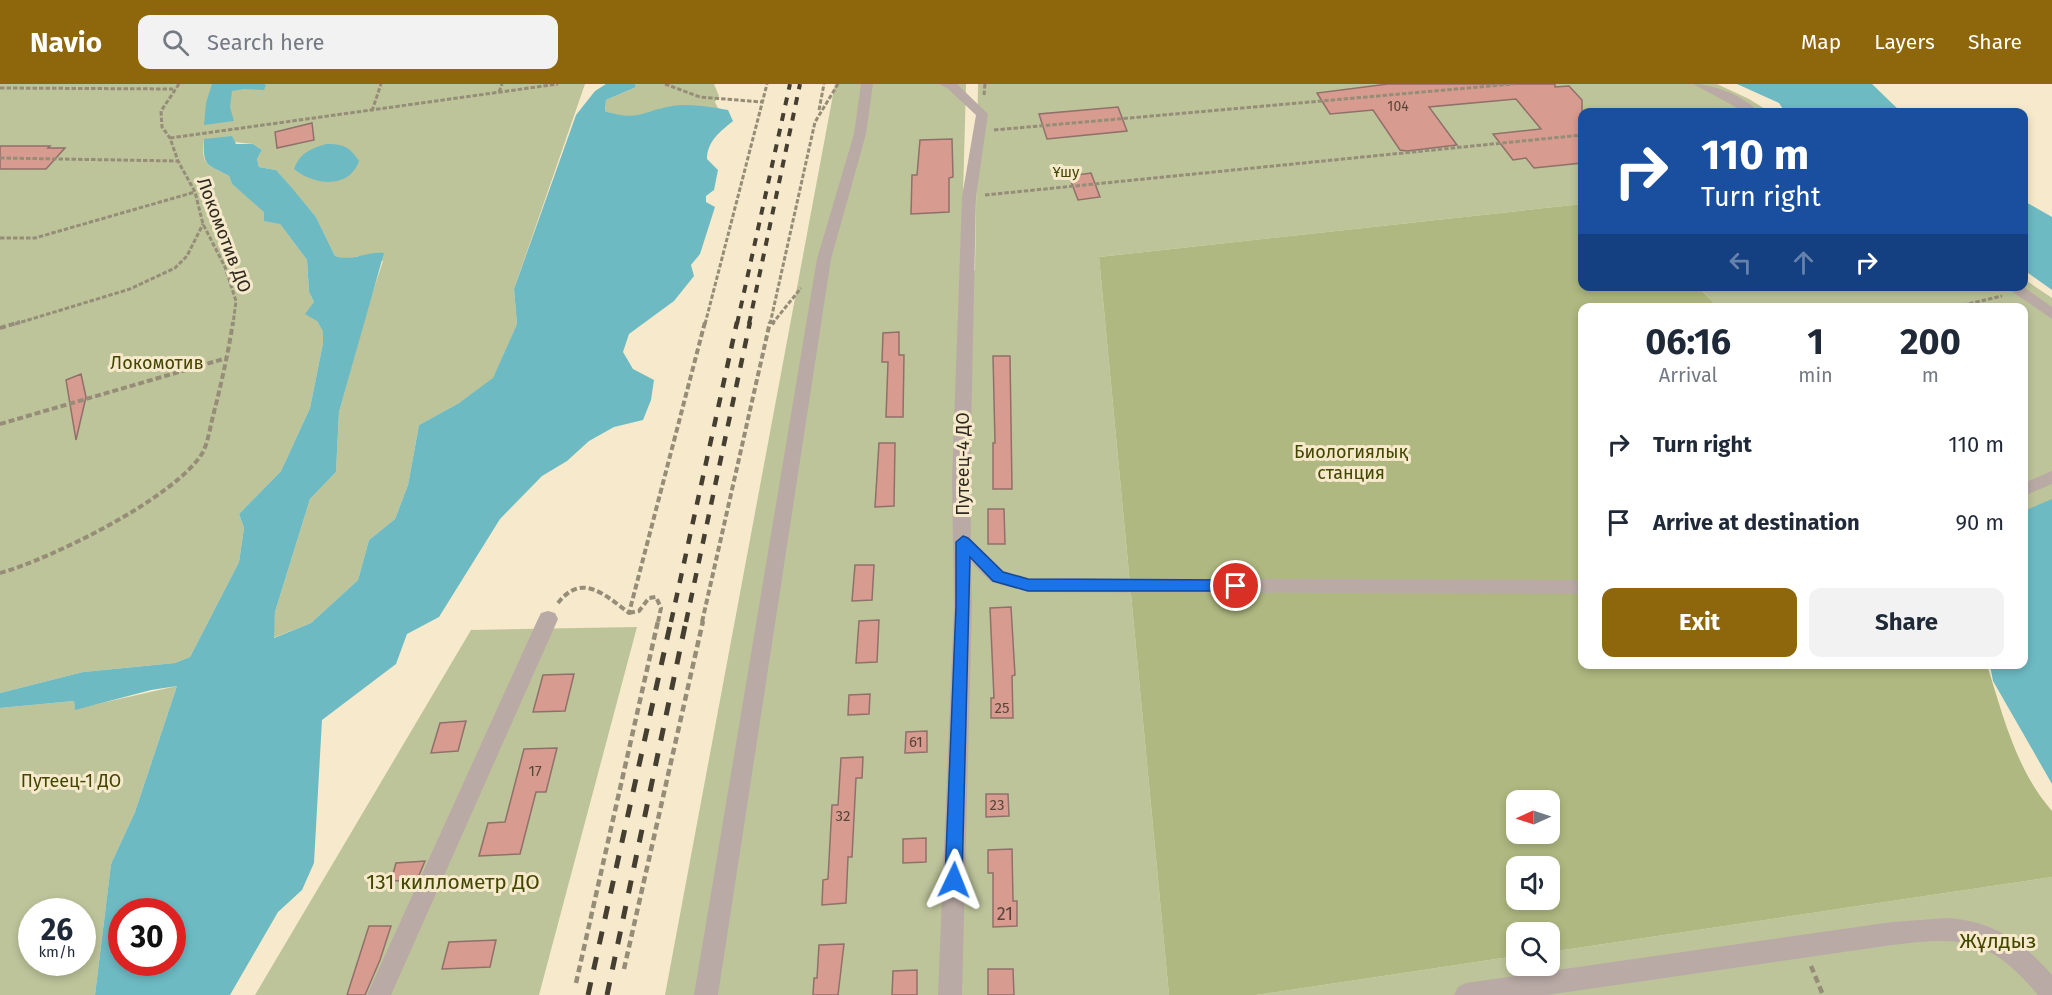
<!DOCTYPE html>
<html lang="en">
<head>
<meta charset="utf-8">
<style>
  body { margin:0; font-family:"Fira Sans",sans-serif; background:#f2f2f3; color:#1f2937; height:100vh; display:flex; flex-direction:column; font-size:22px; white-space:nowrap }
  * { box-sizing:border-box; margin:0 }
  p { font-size:20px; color:#747a83 }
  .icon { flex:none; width:33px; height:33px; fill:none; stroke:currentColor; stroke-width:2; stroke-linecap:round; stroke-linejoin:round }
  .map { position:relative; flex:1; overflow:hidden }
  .sheet { position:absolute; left:1578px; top:219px; width:450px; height:366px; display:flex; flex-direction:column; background:#fff; border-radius:12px; box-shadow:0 3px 9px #0003 }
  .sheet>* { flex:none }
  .banner { position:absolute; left:1578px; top:24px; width:450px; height:183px; border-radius:12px; box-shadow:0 3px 9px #0003; background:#1a4fa0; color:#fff; overflow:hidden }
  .needle { width:39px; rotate:267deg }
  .controls { position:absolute; left:1506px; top:706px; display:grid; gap:12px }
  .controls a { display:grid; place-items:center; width:54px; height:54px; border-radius:12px; background:#fff; box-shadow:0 3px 9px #0003; font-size:30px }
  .speed { position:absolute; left:18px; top:814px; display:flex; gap:12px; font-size:30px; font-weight:700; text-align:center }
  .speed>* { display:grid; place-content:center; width:78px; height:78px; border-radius:50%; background:#fff; box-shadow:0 3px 9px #0003; line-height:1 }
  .speed small { font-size:15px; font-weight:400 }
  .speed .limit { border:9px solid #d22; background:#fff; color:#111 }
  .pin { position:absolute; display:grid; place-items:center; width:51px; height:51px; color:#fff; margin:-26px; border:3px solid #fff; border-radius:50%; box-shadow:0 2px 6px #0007 }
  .me { position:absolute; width:66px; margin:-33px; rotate:2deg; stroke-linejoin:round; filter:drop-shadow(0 0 4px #0008) }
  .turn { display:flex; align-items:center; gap:21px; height:126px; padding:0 24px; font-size:27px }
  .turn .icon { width:78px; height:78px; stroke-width:2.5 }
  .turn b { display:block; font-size:42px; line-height:51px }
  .lanes { display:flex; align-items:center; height:57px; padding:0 24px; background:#0003; justify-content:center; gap:30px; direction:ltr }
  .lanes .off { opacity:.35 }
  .eta { display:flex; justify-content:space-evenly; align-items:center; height:102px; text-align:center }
  .eta b { font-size:36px; font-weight:700; line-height:42px }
  .primary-button { display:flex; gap:12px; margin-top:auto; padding:12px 24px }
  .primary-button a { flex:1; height:69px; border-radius:12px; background:#8e670c; color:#fff; font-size:24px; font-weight:700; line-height:69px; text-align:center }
  .primary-button a+a { background:#f2f2f3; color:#1f2937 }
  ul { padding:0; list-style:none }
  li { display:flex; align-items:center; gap:18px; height:78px; padding:0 24px }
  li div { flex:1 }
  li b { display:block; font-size:22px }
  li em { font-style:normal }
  header { display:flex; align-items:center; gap:36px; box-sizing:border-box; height:84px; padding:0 30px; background:#8e670c; color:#fff }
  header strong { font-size:28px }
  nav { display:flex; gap:33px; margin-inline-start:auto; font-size:21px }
  .search { width:420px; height:54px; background:#f2f2f3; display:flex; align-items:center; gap:15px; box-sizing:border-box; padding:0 21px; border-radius:12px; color:#747a83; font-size:22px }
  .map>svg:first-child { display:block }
</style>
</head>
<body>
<header>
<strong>Navio</strong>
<div class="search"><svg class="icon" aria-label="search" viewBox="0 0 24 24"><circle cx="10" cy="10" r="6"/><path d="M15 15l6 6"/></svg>Search here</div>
<nav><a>Map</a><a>Layers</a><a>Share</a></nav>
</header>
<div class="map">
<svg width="2052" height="911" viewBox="0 0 2052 911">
  <rect width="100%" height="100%" fill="#f7eacc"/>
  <!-- green -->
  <path fill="#bdc49a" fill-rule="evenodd" d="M 0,0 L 585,0 L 514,205 L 517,240 L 493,295 L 459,319 L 419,341 L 408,401 L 395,435 L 369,456 L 358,496 L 311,539 L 273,554 L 275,528 L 310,415 L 336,388 L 339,328 L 369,219 L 383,177 L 359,172 L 345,175 L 335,172 L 316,133 L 276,86 L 259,83 L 257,75 L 262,66 L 253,60 L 204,55 C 201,83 207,80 229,92 L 232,100 L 280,140 L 307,176 L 309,208 L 314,218 L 317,237 L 323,246 L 323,259 L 310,324 L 281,387 L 239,430 L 244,444 L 239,478 L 190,573 L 175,579 L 83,588 L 0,609 Z
    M 635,0 L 714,0 L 719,12 L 715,18 L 718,24 L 662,24 L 647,31 L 623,33 L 605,27 L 606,16 L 636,3 Z
    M 835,0 L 966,0 L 961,188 L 975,186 L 978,0 L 1717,0 L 1749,15 L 1770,28 L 1582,28 L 1582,120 L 1099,173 L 1169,911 L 665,911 Z
    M 2024,195 L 2052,214 L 2052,425 L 2024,440 L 2024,224 L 1718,223 L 1698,203 L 2024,202 Z
    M 637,543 L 539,911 L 255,911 L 471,546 Z
    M 177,602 L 135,728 L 111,780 L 95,911 L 0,911 L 0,624 L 74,617 L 75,625 ZM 32,828 L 82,828 L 82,879 L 32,879 Z
    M 2052,793 L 2052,911 L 1256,911 L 1516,872 L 1516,882 L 1550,882 L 1550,868 Z"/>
  <!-- forest -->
  <path fill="#afb880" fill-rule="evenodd" d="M 1582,120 L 1582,202 L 1698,203 L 1718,223 L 1582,224 L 1582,580 L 1987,581 C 2003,631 2016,686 2052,727 L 2052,793 L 1550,868 L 1550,849 L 1516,849 L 1516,872 L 1256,911 L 1169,911 L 1099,173 ZM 1516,717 L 1550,717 L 1550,750 L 1516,750 ZM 1516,783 L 1550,783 L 1550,816 L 1516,816 Z"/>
  <!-- water -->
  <path fill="#6ebac3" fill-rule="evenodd" d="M 212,0 L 264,0 L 266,1 L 264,6 L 244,5 L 232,7 L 230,23 L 234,37 L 204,41 L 206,19 Z
    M 606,0 L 635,0 L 636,3 L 606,16 L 605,27 C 639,38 642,27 672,22 C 688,19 713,23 728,26 L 733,37 C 721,47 707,57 707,75 L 718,86 L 714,106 L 706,112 L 706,118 L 715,123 L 700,170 L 691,181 L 694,192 L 674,217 L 629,250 L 623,268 L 633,285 L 654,296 L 651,316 L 643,336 L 614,343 L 589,357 L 567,377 L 542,392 L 500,435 L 439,533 L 407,550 L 396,580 L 322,636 L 314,779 L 302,806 L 278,828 L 230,911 L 95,911 L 111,780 L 135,728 L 177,602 L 151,606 L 75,626 L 74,617 L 0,624 L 0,609 L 83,588 L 175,579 L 190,573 L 239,478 L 244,444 L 239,430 L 281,387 L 310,324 L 323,259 L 323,247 L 317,237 L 305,230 L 314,218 L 309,208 L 307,176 L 280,140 L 264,137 L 264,128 L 232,100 L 229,92 C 206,79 203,84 204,55 L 232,52 L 236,60 L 253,60 L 262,66 L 257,75 L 259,83 L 276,86 L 292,104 L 316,133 L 335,172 C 352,178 367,167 384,169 L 339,328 L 336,388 L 310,415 L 275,528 L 274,554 L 311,539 L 358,496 L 369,456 L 395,435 L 408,401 L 419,341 L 459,319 L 493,294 L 517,240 L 514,205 L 576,31 L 595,7 ZM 122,828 L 172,828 L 172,879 L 122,879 Z
    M 1737,0 L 1872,0 L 1901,28 L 1785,28 L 1779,19 Z
    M 326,60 C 343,60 349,62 359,77 C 349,106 313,101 294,85 C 300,69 310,65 326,60 Z
    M 2024,117 L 2052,133 L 2052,206 L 2024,186 Z
    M 2052,415 L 2052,700 L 1993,597 L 1990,581 L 2024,580 L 2024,427 Z"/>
  <!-- building -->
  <path fill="#d89b90" stroke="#90706a" stroke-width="1.5" d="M 1388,0 L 1555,0 L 1555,3 L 1569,2 L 1582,16 L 1582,79 L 1534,84 L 1526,74 L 1513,76 L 1493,50 L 1541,45 L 1516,15 L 1429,23 L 1457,61 L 1407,67 L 1400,66 L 1373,26 L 1330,30 L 1317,9 Z
    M 1118,23 L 1127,47 L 1047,55 L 1039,30 Z
    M 312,39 L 314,56 L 277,64 L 275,48 Z
    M 952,55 L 953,93 L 949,94 L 949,128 L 911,130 L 912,91 L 917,91 L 920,56 Z
    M 0,62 L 50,62 L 48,64 L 65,64 L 46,85 L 0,85 Z
    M 1091,89 L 1100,113 L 1078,116 L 1069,92 Z
    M 899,248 L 899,271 L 904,271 L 903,333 L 886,333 L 888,278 L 882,278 L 883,249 Z
    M 993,272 L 1010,272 L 1012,405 L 993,405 L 993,359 L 995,359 Z
    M 81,290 L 86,313 L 76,356 L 66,296 Z
    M 879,359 L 895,359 L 894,422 L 875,423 Z
    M 988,425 L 1004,425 L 1005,460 L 988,460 Z
    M 855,481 L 874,481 L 872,516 L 852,517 Z
    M 1011,523 L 1015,591 L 1012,592 L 1013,634 L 991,634 L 991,614 L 994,614 L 990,524 Z
    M 879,536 L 877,578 L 856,579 L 859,537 Z
    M 574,590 L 565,627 L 533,628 L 543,591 Z
    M 870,610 L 869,630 L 848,631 L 849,611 Z
    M 466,637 L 458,667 L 431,669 L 440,639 Z
    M 927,647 L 927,668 L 905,669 L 906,648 Z
    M 557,664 L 546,708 L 536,708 L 520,770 L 479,772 L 488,739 L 505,738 L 524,665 Z
    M 863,673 L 862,694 L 856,694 L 852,773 L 848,773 L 846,819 L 822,821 L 823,796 L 828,795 L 832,721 L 838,721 L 841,674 Z
    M 986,710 L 1008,710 L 1009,732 L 986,733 Z
    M 926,754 L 926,778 L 903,779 L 903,755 Z
    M 1012,765 L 1013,817 L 1017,817 L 1017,842 L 993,843 L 993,789 L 988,789 L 988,766 Z
    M 425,777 L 417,796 L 391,797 L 396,779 Z
    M 369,842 L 391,842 L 380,876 L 365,911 L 347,911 Z
    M 496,856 L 490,883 L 442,885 L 449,858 Z
    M 844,860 L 838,911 L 813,911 L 814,894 L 817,894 L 819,861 Z
    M 988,885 L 1013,885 L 1014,911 L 988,911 Z
    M 917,886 L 917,911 L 892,911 L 893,887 Z"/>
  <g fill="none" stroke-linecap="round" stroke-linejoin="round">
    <!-- path-far2 -->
    <path stroke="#968d79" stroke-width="3" stroke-dasharray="4.5 2" stroke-linecap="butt" d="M 179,0 L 161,27 L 162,43 L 170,54 L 178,77 L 195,108 L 203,140 L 225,183 L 236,217 L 233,240
      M 665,0 L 700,13 L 762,18
      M 0,4 L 173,5
      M 499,8 L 502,0
      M 984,11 L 985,0
      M 819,26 L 824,0
      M 372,27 L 381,0
      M 994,46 L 1513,0
      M 170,54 L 558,0
      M 0,74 L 178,77
      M 985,111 L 1582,51
      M 0,154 L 35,154 L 195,108
      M 1950,224 L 2002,212
      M 15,240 L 130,205 L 175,184 L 187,172 L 203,140
      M 705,240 L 767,0
      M 770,240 L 815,38 L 838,0
      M 772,240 L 801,204"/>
    <!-- path-far1 -->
    <path stroke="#968d79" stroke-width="4" stroke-dasharray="6 3" stroke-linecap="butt" d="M 772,240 L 774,238
      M 0,244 L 20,238
      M 0,340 L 227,274
      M 0,489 C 51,475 177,413 203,368 C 208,358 210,344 213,332 C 221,301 228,270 233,238
      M 558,519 C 582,488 605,511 629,529 L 705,238
      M 629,529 L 639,527 L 649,514 L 656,513 L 661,524 L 658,538
      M 702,538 L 770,238"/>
    <!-- path -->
    <path stroke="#968d79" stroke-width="4.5" stroke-dasharray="7 4" stroke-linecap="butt" d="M 1811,882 L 1823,911
      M 624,885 L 703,537
      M 576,899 L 658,537"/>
    <!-- street -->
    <path fill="#b9aaa5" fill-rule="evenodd" d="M 861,0 L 873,0 L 866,50 L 831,175 L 718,911 L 694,911 L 817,175 L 854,50 Z
      M 939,0 L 957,0 L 988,30 L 976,113 L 970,397 L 971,455 L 1004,487 L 1028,494 L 1582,496 L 1582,510 L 1028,508 L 991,498 L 971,478 L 972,522 L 962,911 L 938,911 L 954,522 L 952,397 L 962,113 L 976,31 L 947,4 Z
      M 1693,0 C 1714,0 1744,12 1759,28 L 1745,28 Z
      M 2004,202 L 2022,202 L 2052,223 L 2052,235 Z
      M 2052,387 L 2052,400 L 2024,412 L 2024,399 Z
      M 548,527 L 555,529 L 558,535 L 391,911 L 367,911 L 538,535 L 541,529 Z
      M 1948,834 C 1993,837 2023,858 2052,891 L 2052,911 L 2038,911 C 1990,854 1963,852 1892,861 L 1547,911 L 1454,911 L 1458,903 L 1466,899 L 1892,838 Z"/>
    <!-- rail-far2 -->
    <path stroke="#453f32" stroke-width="4" stroke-dasharray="8 8" stroke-linecap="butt" d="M 737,240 L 790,0
      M 749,240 L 800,0"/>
    <!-- rail-far1 -->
    <path stroke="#453f32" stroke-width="4.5" stroke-dasharray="10 10" stroke-linecap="butt" d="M 671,538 L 737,238
      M 686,538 L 750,238"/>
    <!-- rail -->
    <path stroke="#453f32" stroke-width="5" stroke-dasharray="13 13" stroke-linecap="butt" d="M 588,911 L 671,537
      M 607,911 L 686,537"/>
  </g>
  <!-- route -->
  <path fill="#1a73e8" stroke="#114b97" stroke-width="1.5" d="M 963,452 L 968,454 L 1003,488 L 1028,495 L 1236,496 L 1241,498 L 1243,502 L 1241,506 L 1236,507 L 1028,507 L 993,497 L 970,473 L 962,796 L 960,802 L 954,805 L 948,802 L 945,796 L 956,522 L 956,458 Z"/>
  <g text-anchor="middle" stroke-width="6" stroke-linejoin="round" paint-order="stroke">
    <!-- far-number labels -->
    <g font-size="14" fill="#59463b">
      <text x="1398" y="27">104</text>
    </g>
    <!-- far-park labels -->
    <g font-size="15" fill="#414701" stroke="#f7eacc">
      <text x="1066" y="93">Ұшу</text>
    </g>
    <!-- number labels -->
    <g font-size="15" fill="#59463b">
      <text x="1002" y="629">25</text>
      <text x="916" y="663">61</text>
      <text x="535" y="692">17</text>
      <text x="997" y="726">23</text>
      <text x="843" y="737">32</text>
    </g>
    <!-- street labels -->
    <g font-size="18" fill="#2f2a1f" stroke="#f7eacc">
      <text transform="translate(224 151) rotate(69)" y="6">Локомотив ДО</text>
      <text transform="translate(963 380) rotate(-90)" y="6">Путеец-4 ДО</text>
    </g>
    <!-- park labels -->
    <g font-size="18" fill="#414701" stroke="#f7eacc">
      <text x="157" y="285">Локомотив</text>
      <text x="1351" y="374">Биологиялық<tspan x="1351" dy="21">станция</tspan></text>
      <text x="71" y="703">Путеец-1 ДО</text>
    </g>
    <!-- near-number labels -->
    <g font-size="18" fill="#59463b">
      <text x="1005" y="836">21</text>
    </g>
    <!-- near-park labels -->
    <g font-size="21" fill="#414701" stroke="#f7eacc">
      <text x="453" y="805">131 киллометр ДО</text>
      <text x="1998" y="864">Жұлдыз</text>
    </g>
  </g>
</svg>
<div class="controls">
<a><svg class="needle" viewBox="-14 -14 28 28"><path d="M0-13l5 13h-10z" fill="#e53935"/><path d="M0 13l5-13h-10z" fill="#747a83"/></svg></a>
<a><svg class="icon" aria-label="sound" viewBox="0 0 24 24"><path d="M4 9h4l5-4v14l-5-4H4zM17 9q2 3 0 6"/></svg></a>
<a><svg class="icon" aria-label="search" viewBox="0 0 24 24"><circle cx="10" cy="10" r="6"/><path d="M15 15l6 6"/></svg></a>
</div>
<div class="speed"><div>26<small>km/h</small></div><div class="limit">30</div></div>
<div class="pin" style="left:1236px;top:502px;background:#d93025"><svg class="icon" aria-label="arrive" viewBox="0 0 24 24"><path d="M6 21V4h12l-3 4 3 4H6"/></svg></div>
<svg class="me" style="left:954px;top:796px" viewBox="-20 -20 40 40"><path d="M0-17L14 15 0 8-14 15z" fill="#1a73e8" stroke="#fff" stroke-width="4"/></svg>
<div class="banner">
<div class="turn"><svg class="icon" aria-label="right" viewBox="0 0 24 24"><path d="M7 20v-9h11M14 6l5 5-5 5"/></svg><div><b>110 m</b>Turn right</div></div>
<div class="lanes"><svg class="icon off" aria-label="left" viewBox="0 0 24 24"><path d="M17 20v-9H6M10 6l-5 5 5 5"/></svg><svg class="icon off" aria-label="ahead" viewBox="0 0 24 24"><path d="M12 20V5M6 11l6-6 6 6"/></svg><svg class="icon" aria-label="right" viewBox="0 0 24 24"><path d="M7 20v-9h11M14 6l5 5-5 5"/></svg></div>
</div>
<section class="sheet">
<div class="eta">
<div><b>06:16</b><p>Arrival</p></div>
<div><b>1</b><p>min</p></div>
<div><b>200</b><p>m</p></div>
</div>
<ul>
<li><svg class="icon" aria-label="right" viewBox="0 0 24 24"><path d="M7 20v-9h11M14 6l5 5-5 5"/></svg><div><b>Turn right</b></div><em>110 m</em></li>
<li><svg class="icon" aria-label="arrive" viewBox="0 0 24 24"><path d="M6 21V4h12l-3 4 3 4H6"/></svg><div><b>Arrive at destination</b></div><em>90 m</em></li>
</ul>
<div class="primary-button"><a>Exit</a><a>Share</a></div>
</section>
</div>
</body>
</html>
